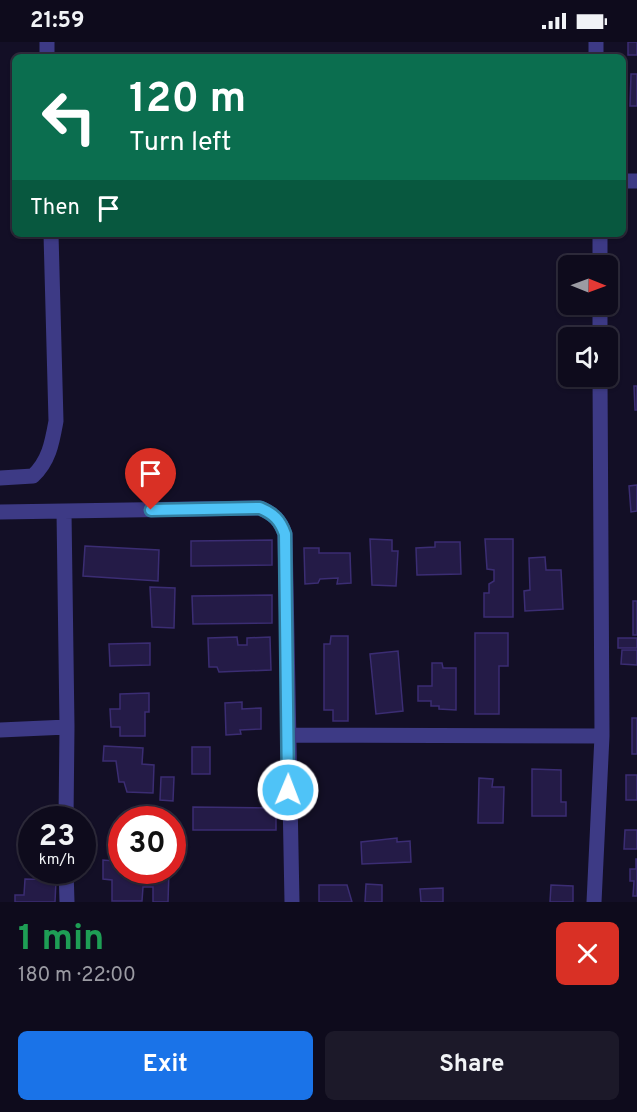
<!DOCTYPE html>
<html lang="en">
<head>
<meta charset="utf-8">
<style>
  body { margin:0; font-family:Overpass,sans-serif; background:#1c1929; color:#f1f3f6; height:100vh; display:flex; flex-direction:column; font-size:22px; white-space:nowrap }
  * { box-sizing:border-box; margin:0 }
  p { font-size:20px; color:#9b9ba3 }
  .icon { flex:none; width:33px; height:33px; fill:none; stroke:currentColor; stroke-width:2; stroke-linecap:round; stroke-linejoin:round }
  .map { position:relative; height:860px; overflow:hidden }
  .sheet { display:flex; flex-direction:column; background:#0e0b1c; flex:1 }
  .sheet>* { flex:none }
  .guide { position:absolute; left:12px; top:12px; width:614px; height:183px; border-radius:9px; box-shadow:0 2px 4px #0004,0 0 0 2px #2e2b3b; background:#0b6e4f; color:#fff; overflow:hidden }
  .needle { width:39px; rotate:91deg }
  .tools { position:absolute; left:558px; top:213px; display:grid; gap:12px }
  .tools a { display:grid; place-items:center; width:60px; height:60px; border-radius:9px; background:#0e0b1c; box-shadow:0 2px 4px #0004,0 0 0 2px #2e2b3b; font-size:30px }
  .speed { position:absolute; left:18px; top:764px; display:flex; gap:12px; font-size:30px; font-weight:700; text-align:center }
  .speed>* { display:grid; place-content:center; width:78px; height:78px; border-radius:50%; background:#0e0b1c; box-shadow:0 2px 4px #0004,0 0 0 2px #2e2b3b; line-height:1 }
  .speed small { font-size:15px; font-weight:400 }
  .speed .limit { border:9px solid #d22; background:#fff; color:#111 }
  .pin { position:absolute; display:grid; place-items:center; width:51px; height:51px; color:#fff; margin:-62px -26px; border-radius:50% 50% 50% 0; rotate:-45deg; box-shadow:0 0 6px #0007 }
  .pin .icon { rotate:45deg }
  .me { position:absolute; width:66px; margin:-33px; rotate:1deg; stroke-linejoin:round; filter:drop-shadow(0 0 4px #0008) }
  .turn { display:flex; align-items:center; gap:21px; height:126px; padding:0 18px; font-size:27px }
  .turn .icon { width:78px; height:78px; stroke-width:2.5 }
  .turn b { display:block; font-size:42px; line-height:51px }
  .then { display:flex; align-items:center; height:57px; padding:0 18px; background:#0003; gap:12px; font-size:22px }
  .round { display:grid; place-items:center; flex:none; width:63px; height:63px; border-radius:9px; background:#1c1929 }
  .summary { display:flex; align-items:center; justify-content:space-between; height:102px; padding:0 18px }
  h1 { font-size:36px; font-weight:700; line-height:45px; color:#1e9e55 }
  .button { display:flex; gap:12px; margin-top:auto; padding:12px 18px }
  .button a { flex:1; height:69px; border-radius:9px; background:#1a73e8; color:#fff; font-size:24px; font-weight:700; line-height:69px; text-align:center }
  .button a+a { background:#1c1929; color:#f1f3f6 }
  .status { display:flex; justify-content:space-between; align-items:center; height:42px; padding:0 30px; background:#0e0b1c; direction:ltr }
  .status svg { height:16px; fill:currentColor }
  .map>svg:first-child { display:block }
</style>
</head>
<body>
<div class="status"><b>21:59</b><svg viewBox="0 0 49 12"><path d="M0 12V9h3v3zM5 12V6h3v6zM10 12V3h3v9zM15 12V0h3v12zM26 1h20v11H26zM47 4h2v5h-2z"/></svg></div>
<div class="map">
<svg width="637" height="860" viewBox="0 0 637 860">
  <rect width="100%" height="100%" fill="#130f26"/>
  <!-- building -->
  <path fill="#241b47" stroke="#3b2d73" stroke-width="1.5" d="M 628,0 L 637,0 L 637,13 L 628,13 Z
    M 631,32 L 637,32 L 637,64 L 630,64 Z
    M 634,344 L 637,344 L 637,368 L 635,368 Z
    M 637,443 L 637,469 L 631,470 L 629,444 Z
    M 370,497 L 392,498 L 392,509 L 398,509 L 396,544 L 372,543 Z
    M 485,497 L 513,497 L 513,575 L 484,575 L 484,551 L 489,551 L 489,542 L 494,539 L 494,528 L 487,527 Z
    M 272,498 L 272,523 L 191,524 L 191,499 Z
    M 435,500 L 460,500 L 461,532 L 417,533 L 416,506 L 435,505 Z
    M 85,504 L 159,508 L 158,539 L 83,534 Z
    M 304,506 L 319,506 L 319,511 L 350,511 L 351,541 L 337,542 L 338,536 L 320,537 L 318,541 L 305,542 Z
    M 545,515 L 546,528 L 561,528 L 563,567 L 525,569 L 524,549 L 530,548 L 529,516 Z
    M 150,545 L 175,546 L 174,586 L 152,585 Z
    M 272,553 L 272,581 L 193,582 L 192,554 Z
    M 633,559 L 637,559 L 637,593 L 633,593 Z
    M 475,591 L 508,591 L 508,624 L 499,624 L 499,672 L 475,672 Z
    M 331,594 L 348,594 L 348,679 L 333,679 L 333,668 L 324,668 L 324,602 L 330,602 Z
    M 237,595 L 238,603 L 247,603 L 247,596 L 270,595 L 271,628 L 219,630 L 217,625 L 209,625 L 208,596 Z
    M 618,596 L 637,596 L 637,606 L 618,606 Z
    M 150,601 L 150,623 L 110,624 L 109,602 Z
    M 622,608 L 637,608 L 637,623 L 621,622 Z
    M 398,609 L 403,669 L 376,672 L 370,612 Z
    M 432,621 L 442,621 L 443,626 L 456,626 L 456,668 L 439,667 L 439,664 L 431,664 L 431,659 L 418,659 L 418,644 L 432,644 Z
    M 149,651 L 149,670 L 145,670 L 145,694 L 120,694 L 120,685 L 111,685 L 110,667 L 120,667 L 120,652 Z
    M 242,660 L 242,667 L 261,666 L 261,687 L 240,688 L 241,692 L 226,693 L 225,661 Z
    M 632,676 L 637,676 L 637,712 L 632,712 Z
    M 104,704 L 143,706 L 142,722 L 154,723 L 153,751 L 127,750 L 124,740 L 119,740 L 116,719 L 103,719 Z
    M 192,705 L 210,705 L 210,732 L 192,732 Z
    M 532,727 L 561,728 L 561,760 L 566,760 L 566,774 L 532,774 Z
    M 626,733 L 637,733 L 637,758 L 626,758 Z
    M 161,735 L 174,735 L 173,759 L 160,758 Z
    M 479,736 L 493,737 L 492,745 L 504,745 L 503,781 L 478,781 Z
    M 193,765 L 276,766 L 276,788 L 193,788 Z
    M 625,788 L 637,788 L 637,807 L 624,807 Z
    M 397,796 L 397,800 L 410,799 L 411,820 L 362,822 L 361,800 Z
    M 114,817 L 122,817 L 122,828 L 169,828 L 168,860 L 153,860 L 153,845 L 143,845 L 142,859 L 112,859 L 112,838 L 103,837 L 103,818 L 114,819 Z
    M 636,817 L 637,817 L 637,854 L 633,854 L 634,839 L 630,839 L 630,827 L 636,827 Z
    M 25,837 L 56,838 L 55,860 L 15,860 L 15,853 L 24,853 Z
    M 366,842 L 382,843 L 382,860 L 365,860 Z
    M 319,843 L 347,843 L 352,860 L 319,860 Z
    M 551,843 L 573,844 L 573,860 L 550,860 Z
    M 443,846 L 443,860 L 421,860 L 420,847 Z"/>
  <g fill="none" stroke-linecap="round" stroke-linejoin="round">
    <!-- minor -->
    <path stroke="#3d3a85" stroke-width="15" d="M 47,0 L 47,15
      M 596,0 L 596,15
      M 622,139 L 637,139
      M 600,192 L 600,224
      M 600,262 L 600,296
      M 0,436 L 33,434 C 49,419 52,401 56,379 L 51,192
      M 0,470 L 260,466 C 274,472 280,478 285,492 L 292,860
      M 64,470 L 67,685 L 66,777
      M 0,688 L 67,685
      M 289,693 L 602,694
      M 66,828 L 67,860
      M 594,860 L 602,694 L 600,334"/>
  </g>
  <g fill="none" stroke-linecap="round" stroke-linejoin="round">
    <defs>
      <path id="route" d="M 151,468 L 260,466 C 274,472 280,478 285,492 L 288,748"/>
    </defs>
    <!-- route casing -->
    <use href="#route" stroke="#337fa1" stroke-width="15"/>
    <!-- route -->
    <use href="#route" stroke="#4fc3f7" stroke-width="10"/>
  </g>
</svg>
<div class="tools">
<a><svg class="needle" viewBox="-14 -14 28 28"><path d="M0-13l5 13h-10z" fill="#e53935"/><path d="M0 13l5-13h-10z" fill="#9b9ba3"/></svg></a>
<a><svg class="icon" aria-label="sound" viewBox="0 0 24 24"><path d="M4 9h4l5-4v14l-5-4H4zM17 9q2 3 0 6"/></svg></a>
</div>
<div class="speed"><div>23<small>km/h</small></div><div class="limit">30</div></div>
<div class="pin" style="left:151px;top:468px;background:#d93025"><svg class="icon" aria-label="arrive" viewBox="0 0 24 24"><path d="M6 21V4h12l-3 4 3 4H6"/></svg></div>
<svg class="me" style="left:288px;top:748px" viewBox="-20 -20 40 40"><circle r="17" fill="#4fc3f7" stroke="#fff" stroke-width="3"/><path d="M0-11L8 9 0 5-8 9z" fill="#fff"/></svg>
<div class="guide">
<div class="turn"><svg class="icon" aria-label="left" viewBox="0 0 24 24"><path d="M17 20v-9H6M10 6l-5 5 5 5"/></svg><div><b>120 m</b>Turn left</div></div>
<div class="then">Then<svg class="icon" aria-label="arrive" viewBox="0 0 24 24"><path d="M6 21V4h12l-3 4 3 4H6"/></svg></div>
</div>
</div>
<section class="sheet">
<div class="summary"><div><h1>1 min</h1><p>180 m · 22:00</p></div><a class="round" style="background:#d93025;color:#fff"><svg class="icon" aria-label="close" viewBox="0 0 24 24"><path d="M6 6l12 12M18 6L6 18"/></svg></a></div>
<div class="button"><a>Exit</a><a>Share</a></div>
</section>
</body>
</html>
